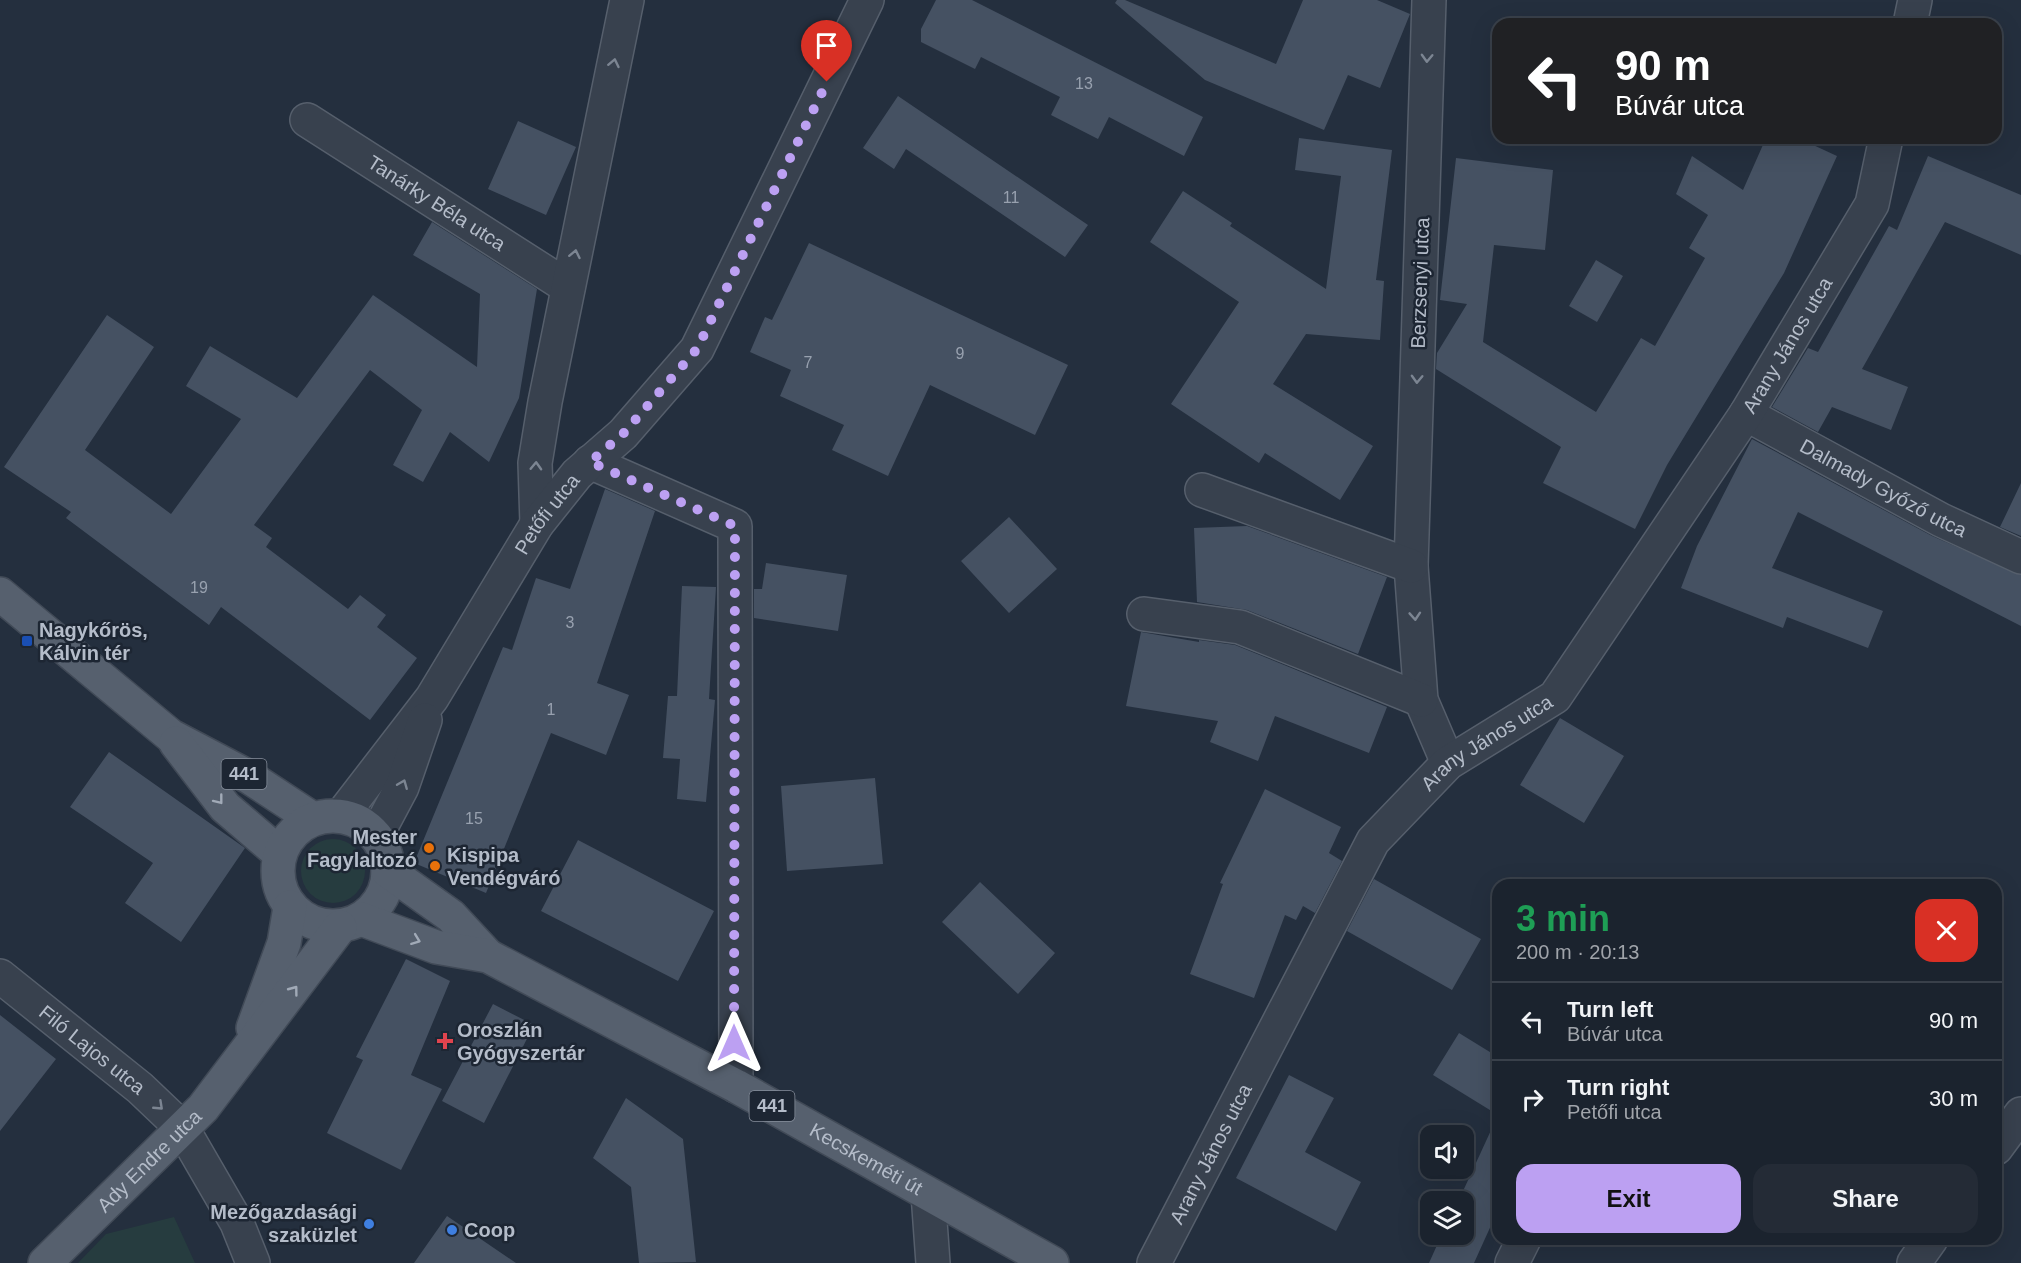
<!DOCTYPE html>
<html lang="en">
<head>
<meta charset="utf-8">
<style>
  body { margin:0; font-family:Helvetica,sans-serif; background:#242b36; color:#f1f3f6; height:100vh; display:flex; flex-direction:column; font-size:22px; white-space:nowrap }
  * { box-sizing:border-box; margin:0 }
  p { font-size:20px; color:#a0a4aa }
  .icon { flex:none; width:33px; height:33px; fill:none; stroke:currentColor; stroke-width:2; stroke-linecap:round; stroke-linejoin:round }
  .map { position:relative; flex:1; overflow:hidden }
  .details { position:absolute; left:1492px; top:879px; width:510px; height:366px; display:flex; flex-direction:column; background:#1b232e; border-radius:18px; box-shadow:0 6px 24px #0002,0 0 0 2px #39404a }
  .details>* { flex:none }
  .banner { position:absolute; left:1492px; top:18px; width:510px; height:126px; border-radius:18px; box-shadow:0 6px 24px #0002,0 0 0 2px #39404a; background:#202124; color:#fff; overflow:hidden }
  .tools { position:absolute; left:1420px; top:1125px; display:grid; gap:12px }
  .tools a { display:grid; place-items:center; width:54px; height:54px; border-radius:12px; background:#1b232e; box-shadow:0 6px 24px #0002,0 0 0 2px #39404a; font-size:30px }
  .pin { position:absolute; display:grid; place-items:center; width:51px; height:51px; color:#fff; margin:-62px -26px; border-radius:50% 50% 50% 0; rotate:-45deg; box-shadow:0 0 6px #0007 }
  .pin .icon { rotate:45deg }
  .me { position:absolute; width:66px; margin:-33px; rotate:0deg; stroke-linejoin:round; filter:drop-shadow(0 0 4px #0008) }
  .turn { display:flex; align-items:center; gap:21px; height:126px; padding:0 24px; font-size:27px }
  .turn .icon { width:78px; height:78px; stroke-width:2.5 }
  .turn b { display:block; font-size:42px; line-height:51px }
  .round { display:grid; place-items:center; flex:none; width:63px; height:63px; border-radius:18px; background:#242b36 }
  .head { display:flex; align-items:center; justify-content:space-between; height:102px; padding:0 24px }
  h1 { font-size:36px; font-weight:700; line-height:45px; color:#1e9e55 }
  .action { display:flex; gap:12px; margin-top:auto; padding:12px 24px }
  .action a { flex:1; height:69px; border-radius:18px; background:#bca0f2; color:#111; font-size:24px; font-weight:700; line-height:69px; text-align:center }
  .action a+a { background:#242b36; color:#f1f3f6 }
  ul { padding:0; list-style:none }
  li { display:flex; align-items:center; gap:18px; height:78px; padding:0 24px; border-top:2px solid #39404a }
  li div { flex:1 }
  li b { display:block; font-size:22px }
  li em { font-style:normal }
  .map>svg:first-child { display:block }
</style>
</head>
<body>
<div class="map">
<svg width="2021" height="1263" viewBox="0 0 2021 1263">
  <rect width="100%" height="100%" fill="#242f3e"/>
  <!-- green -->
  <path fill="#263c3f" d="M301 871a32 32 0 1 1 64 0a32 32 0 1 1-64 0Z
    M 174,1217 L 195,1263 L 78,1263 L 106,1234 Z"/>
  <!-- building -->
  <path fill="#455162" d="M 936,0 L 972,0 L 1203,117 L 1184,156 L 1109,117 L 1098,139 L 1051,115 L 1060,97 L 981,57 L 975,69 L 921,42 L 921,29 Z
    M 1117,0 L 1125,0 L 1276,64 L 1303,0 L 1377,0 L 1410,14 L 1380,88 L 1348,75 L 1324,130 L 1205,80 L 1115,3 Z
    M 898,96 L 1088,225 L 1065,257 L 906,149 L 894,169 L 863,148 Z
    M 518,121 L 576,147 L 546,215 L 488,189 Z
    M 1299,138 L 1392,150 L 1376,280 L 1384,281 L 1380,340 L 1306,334 L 1273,384 L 1373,446 L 1340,500 L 1265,453 L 1259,463 L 1171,404 L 1239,302 L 1150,242 L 1183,191 L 1232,223 L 1230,226 L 1326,289 L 1341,176 L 1295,170 Z
    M 1766,138 L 1798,138 L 1837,156 L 1784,273 L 1667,465 L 1635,529 L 1543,483 L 1561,447 L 1436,369 L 1437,353 L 1467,304 L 1440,300 L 1456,158 L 1553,170 L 1545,250 L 1494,245 L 1483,342 L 1596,412 L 1641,338 L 1655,346 L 1705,258 L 1689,248 L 1708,215 L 1676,194 L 1692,156 L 1743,190 Z
    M 1928,156 L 2021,195 L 2021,255 L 1945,222 L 1862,369 L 1908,387 L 1891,430 L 1832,407 L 1818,432 L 1772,407 L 1808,348 L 1818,352 L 1889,226 L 1897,230 Z
    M 432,222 L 537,289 L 519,398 L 489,462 L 450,432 L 423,482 L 393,465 L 422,410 L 370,370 L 254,525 L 272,538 L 266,547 L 348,609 L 360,595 L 386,615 L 377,627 L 417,658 L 370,720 L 221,607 L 209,625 L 66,518 L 71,512 L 4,467 L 107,315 L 154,347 L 85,450 L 171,514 L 241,419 L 186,386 L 210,346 L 297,398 L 373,295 L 477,367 L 480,294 L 413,255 Z
    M 809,243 L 1068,365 L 1035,435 L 930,385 L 888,476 L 832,450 L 844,425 L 780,396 L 791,370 L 750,352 L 765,317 L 772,320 Z
    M 1596,260 L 1623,276 L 1597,322 L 1569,306 Z
    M 1752,439 L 1932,536 L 2021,575 L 2021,626 L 1798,512 L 1772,568 L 1883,611 L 1868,648 L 1787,617 L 1783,628 L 1681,588 L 1697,546 Z
    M 2021,483 L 2021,536 L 2000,527 Z
    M 605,489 L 655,511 L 597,683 L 629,695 L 606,755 L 551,733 L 486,893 L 414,863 L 503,647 L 512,650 L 536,578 L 570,589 Z
    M 1009,517 L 1057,569 L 1009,613 L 961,561 Z
    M 1247,526 L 1387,577 L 1358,654 L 1247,610 L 1197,602 L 1194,528 Z
    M 766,563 L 847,575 L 838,631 L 754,618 L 754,589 L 762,589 Z
    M 682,586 L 716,587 L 709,699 L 715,700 L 706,802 L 677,799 L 680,759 L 663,758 L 668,696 L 677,696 Z
    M 1141,632 L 1199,642 L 1199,640 L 1235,645 L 1387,707 L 1369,753 L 1275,716 L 1258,761 L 1210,742 L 1218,721 L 1126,706 Z
    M 1560,718 L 1624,756 L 1584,823 L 1520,785 Z
    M 109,752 L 245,848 L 181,942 L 125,903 L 153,863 L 70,807 Z
    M 875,778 L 883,864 L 787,871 L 781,786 Z
    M 1265,789 L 1341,827 L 1329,853 L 1342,861 L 1315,913 L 1303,906 L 1296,920 L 1285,915 L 1254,998 L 1190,974 L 1223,884 L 1220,883 Z
    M 578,840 L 714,911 L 678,981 L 541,911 Z
    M 1374,879 L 1481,939 L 1452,990 L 1347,931 Z
    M 980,882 L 1055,953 L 1018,994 L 942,922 Z
    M 406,959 L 450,981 L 411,1075 L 442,1089 L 401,1170 L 327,1133 L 363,1060 L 356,1057 Z
    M 493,1004 L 534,1025 L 484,1123 L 442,1101 Z
    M 0,1015 L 56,1059 L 0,1131 Z
    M 1459,1033 L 1498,1057 L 1498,1210 L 1474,1263 L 1429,1263 L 1442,1234 L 1464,1234 L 1464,1202 L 1458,1202 L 1498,1115 L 1433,1075 Z
    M 1289,1075 L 1334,1098 L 1305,1152 L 1361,1182 L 1336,1231 L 1236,1178 Z
    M 626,1098 L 683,1139 L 696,1262 L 639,1263 L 631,1187 L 593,1158 Z
    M 447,1216 L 516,1263 L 414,1263 Z"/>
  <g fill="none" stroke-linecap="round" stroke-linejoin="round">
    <defs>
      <g id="minor">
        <path d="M 1429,0 L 1411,566 L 1421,700 L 1448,763"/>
        <path d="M 1910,24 L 1915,0"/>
        <path id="s1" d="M 307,120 L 568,287"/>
        <path id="s2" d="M 1746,414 L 1941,520 L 2021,557"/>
        <path d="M 590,462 L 735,526 L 736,1086"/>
        <path d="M 1202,490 L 1411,566"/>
        <path d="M 537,524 L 535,463 L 545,402 L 627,0"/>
        <path d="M 1144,614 L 1240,627 L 1421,700"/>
        <path id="s3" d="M 341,816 L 432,698 L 537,524 L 577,474 L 623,434 L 697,349 L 867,0"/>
        <path d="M 376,836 L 402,787 L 425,720"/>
        <path id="s4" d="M 0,976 L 140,1088 L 182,1128 L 237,1223 L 253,1263"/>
        <path d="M 1996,1148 L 2021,1114"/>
        <path d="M 928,1194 L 933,1263"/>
        <path id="s5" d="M 1154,1263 L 1373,841 L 1448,763 L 1555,697 L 1746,414 L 1872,204 L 1886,138"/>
        <path d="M 1512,1263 L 1524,1239"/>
        <path d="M 1914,1263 L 1931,1239"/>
      </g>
      <g id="major">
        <path d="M 0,594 L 171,736 L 249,777 L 313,819"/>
        <path d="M 176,743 L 225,807 L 280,854"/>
        <circle cx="333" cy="871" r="55"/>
        <path d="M 388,871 L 451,916 L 488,956"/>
        <path id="s6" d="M 361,919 L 436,947 L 488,956 L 736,1086 L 1052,1263"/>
        <path d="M 253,1028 L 284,943 L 290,907"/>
        <path id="s7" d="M 45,1263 L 203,1108 L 340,927"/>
      </g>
    </defs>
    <!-- minor casing -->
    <use href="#minor" stroke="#565f6c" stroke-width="36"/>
    <!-- major casing -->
    <use href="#major" stroke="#414a57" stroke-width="36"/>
    <!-- minor -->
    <use href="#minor" stroke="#38414e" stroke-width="33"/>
    <!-- major -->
    <use href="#major" stroke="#56606e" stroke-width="33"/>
  </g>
  <!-- one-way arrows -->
  <defs><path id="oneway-chevron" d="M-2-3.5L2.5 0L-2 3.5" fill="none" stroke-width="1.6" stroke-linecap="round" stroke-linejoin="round" transform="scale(1.5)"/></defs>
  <g stroke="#7c8592">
    <use href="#oneway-chevron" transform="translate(1427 58) rotate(92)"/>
    <use href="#oneway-chevron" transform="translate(614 63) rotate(-78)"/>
    <use href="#oneway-chevron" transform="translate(575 254) rotate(-78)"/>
    <use href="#oneway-chevron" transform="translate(1417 379) rotate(92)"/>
    <use href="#oneway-chevron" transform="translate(536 466) rotate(-88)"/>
    <use href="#oneway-chevron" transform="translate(1415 616) rotate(86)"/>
    <use href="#oneway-chevron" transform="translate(403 784) rotate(-68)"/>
    <use href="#oneway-chevron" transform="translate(159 1106) rotate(43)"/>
  </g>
  <g stroke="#a1aab7">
    <use href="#oneway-chevron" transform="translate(219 800) rotate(52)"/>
    <use href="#oneway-chevron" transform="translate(416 940) rotate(21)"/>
    <use href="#oneway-chevron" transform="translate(294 990) rotate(-53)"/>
  </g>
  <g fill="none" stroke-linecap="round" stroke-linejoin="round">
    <!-- route -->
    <path stroke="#bca0f2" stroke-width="10" stroke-dasharray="0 18" d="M 734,1043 L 735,526 L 590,462 L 623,434 L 697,349 L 827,82"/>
  </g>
  <!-- markers -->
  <rect fill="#1a4fb4" stroke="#1d2633" stroke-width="2" x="21" y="635" width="12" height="12" rx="3"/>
  <g fill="#e8710a" stroke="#1d2633" stroke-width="2">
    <circle cx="429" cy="848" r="6"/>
    <circle cx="435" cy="866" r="6"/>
  </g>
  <path fill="#e0444e" stroke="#1d2633" stroke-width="2" d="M442 1032h6v6h6v6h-6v6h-6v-6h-6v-6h6z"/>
  <g fill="#3f7fe0" stroke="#1d2633" stroke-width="2">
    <circle cx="369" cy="1224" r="6"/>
    <circle cx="452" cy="1230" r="6"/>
  </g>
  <g text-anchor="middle" stroke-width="5" stroke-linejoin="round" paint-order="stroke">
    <!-- number labels -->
    <g font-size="16" fill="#98a1af">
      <text x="1084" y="89">13</text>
      <text x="1011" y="203">11</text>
      <text x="960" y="359">9</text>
      <text x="808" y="368">7</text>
      <text x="199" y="593">19</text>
      <text x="570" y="628">3</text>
      <text x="551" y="715">1</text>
      <text x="474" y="824">15</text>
    </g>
    <!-- shield labels -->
    <g fill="#1d2633" stroke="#878f9c" stroke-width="1.5">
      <rect x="221.5" y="759" width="45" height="30" rx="4.5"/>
      <rect x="749.5" y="1091" width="45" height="30" rx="4.5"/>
    </g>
    <g font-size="18" font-weight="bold" fill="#b4bcc9">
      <text x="244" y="780">441</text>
      <text x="772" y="1112">441</text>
    </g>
    <!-- street labels -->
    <g font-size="20" fill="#b4bcc9" stroke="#1d2633">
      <text dy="7" stroke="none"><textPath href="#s1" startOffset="154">Tanárky Béla utca</textPath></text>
      <text transform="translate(1420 283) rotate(-88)" y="7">Berzsenyi utca</text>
      <text dy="7" stroke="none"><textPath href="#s5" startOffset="1131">Arany János utca</textPath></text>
      <text dy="7" stroke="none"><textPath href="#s2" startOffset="156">Dalmady Győző utca</textPath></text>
      <text dy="7" stroke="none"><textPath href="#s3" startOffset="366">Petőfi utca</textPath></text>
      <text dy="7" stroke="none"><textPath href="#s5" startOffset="627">Arany János utca</textPath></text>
      <text dy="7" stroke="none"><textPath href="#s4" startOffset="118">Filó Lajos utca</textPath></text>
      <text dy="7" stroke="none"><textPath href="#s5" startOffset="123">Arany János utca</textPath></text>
      <text dy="7" stroke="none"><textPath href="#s6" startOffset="562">Kecskeméti út</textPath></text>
      <text dy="7" stroke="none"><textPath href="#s7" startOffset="146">Ady Endre utca</textPath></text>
    </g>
    <!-- poi labels -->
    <g font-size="20" font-weight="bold" fill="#b4bcc9" stroke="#1d2633" text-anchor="start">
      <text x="39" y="637">Nagykőrös,<tspan x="39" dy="23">Kálvin tér</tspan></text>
      <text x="417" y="844" text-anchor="end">Mester<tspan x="417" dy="23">Fagylaltozó</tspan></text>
      <text x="447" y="862">Kispipa<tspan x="447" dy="23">Vendégváró</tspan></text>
      <text x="457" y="1037">Oroszlán<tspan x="457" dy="23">Gyógyszertár</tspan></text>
      <text x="357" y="1219" text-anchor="end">Mezőgazdasági<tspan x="357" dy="23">szaküzlet</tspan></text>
      <text x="464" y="1237">Coop</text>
    </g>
  </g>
</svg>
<div class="tools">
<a><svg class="icon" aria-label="sound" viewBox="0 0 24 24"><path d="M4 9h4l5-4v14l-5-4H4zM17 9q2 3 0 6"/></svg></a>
<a><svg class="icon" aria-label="layers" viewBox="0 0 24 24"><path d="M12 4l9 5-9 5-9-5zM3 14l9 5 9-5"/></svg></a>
</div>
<div class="pin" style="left:827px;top:82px;background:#d93025"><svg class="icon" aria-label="arrive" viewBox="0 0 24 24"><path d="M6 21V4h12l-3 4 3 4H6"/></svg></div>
<svg class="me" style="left:734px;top:1043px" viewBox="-20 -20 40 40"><path d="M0-17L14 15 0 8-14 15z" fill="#bca0f2" stroke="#fff" stroke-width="4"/></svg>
<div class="banner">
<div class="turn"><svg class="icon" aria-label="left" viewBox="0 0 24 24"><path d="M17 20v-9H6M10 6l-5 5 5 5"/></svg><div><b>90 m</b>Búvár utca</div></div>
</div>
<section class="details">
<div class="head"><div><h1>3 min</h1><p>200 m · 20:13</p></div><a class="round" style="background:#d93025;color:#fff"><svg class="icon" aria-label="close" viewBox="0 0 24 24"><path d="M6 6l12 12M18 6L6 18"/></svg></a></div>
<ul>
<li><svg class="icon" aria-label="left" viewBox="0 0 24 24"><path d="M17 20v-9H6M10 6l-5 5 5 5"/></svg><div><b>Turn left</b><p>Búvár utca</p></div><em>90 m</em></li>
<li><svg class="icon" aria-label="right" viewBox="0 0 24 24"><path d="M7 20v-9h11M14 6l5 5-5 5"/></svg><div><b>Turn right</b><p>Petőfi utca</p></div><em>30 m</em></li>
</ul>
<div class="action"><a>Exit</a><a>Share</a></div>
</section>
</div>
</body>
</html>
